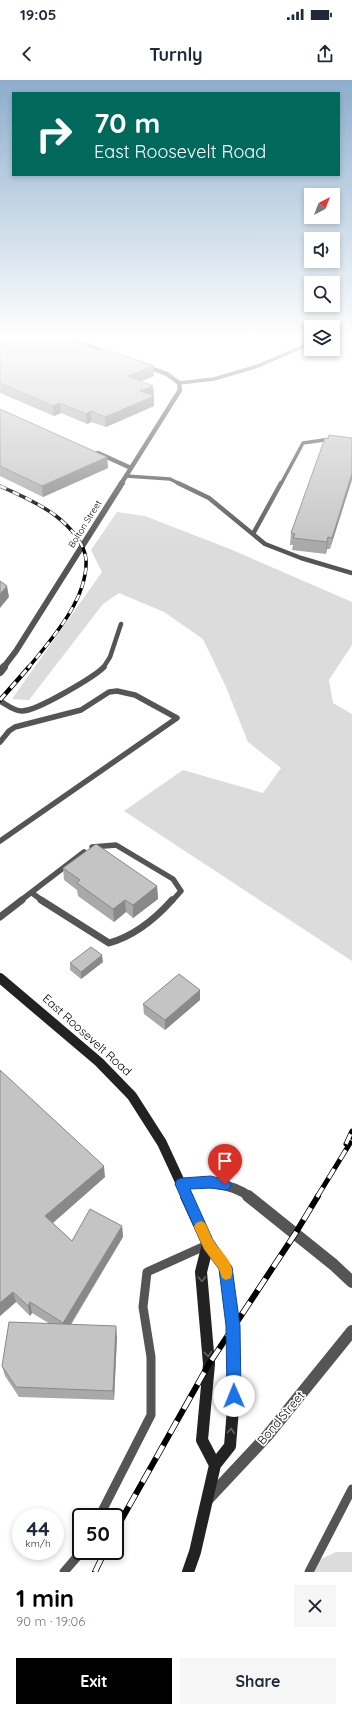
<!DOCTYPE html>
<html lang="en">
<head>
<meta charset="utf-8">
<style>
  body { margin:0; font-family:Quicksand,sans-serif; background:#f6f6f7; color:#1f2937; height:100vh; display:flex; flex-direction:column; font-size:15px; white-space:nowrap }
  * { box-sizing:border-box; margin:0 }
  p { font-size:13px; color:#747a83 }
  .icon { flex:none; width:22px; height:22px; fill:none; stroke:currentColor; stroke-width:2; stroke-linecap:round; stroke-linejoin:round }
  .map { position:relative; height:1492px; overflow:hidden }
  .drawer { display:flex; flex-direction:column; background:#fff; flex:1 }
  .drawer>* { flex:none }
  .guide { position:absolute; left:12px; top:12px; width:328px; height:84px; border-radius:0px; box-shadow:0 2px 6px #0003; background:#00695c; color:#fff; overflow:hidden }
  .needle { width:26px; rotate:42deg }
  .fabs { position:absolute; left:304px; top:108px; display:grid; gap:8px }
  .fabs a { display:grid; place-items:center; width:36px; height:36px; border-radius:0px; background:#fff; box-shadow:0 2px 6px #0003; font-size:20px }
  .speed { position:absolute; left:12px; top:1428px; display:flex; gap:8px; font-size:20px; font-weight:700; text-align:center }
  .speed>* { display:grid; place-content:center; width:52px; height:52px; border-radius:50%; background:#fff; box-shadow:0 2px 6px #0003; line-height:1 }
  .speed small { font-size:10px; font-weight:400 }
  .speed .limit { border:2px solid #111; border-radius:6px; background:#fff; color:#111 }
  .pin { position:absolute; display:grid; place-items:center; width:34px; height:34px; color:#fff; margin:-41px -17px; border-radius:50% 50% 50% 0; rotate:-45deg; box-shadow:0 0 4px #0007 }
  .pin .icon { rotate:45deg }
  .me { position:absolute; width:44px; margin:-22px; rotate:359deg; stroke-linejoin:round; filter:drop-shadow(0 0 3px #0008) }
  .turn { display:flex; align-items:center; gap:14px; height:84px; padding:0 16px; font-size:18px }
  .turn .icon { width:52px; height:52px; stroke-width:2.5 }
  .turn b { display:block; font-size:28px; line-height:34px }
  .round { display:grid; place-items:center; flex:none; width:42px; height:42px; border-radius:0px; background:#f6f6f7 }
  .summary { display:flex; align-items:center; justify-content:space-between; height:68px; padding:0 16px }
  h1 { font-size:24px; font-weight:700; line-height:30px; color:#000 }
  .action { display:flex; gap:8px; margin-top:auto; padding:8px 16px }
  .action a { flex:1; height:46px; border-radius:0px; background:#000; color:#fff; font-size:16px; font-weight:700; line-height:46px; text-align:center }
  .action a+a { background:#f6f6f7; color:#1f2937 }
  .status { display:flex; justify-content:space-between; align-items:center; height:28px; padding:0 20px; background:#fff; direction:ltr }
  .status svg { height:11px; fill:currentColor }
  header { display:flex; justify-content:space-between; align-items:center; height:52px; padding:0 16px; background:#fff; font-size:18px; font-weight:700 }
  .map>svg:first-child { display:block }
</style>
</head>
<body>
<div class="status"><b>19:05</b><svg viewBox="0 0 49 12"><path d="M0 12V9h3v3zM5 12V6h3v6zM10 12V3h3v9zM15 12V0h3v12zM26 1h20v11H26zM47 4h2v5h-2z"/></svg></div>
<header><svg class="icon" aria-label="back" viewBox="0 0 24 24"><path d="M15 5l-7 7 7 7"/></svg>Turnly<svg class="icon" aria-label="share" viewBox="0 0 24 24"><path d="M12 15V3M7 8l5-5 5 5M5 13v7h14v-7"/></svg></header>
<div class="map">
<svg width="352" height="1492" viewBox="0 0 352 1492">
  <rect width="100%" height="100%" fill="#fff"/>
  <!-- green -->
  <path fill="#dcdcdc" d="M 117,432 L 145,436 L 230,469 L 352,522 L 352,565 L 329,600 L 333,623 L 352,634 L 352,881 L 124,731 L 183,690 L 263,713 L 281,688 L 248,662 L 226,607 L 203,559 L 164,532 L 119,513 L 103,524 L 29,620 L 12,619 L 102,492 L 91,470 Z
    M 336,1472 L 352,1472 L 352,1492 L 314,1492 L 319,1480 Z"/>
  <g fill="none" stroke-linecap="round" stroke-linejoin="round">
    <!-- service-far4 -->
    <path stroke="#555" stroke-width="3.5" d="M 179,303 L 214,299 L 258,286 L 311,263
      M 126,396 L 170,399 L 180,404
      M 281,404 L 303,363 L 331,359"/>
    <!-- service-far3 -->
    <path stroke="#555" stroke-width="4.5" d="M 178,403 L 209,418 L 265,464 L 301,478 L 352,493
      M 253,454 L 281,403
      M 103,588 L 110,577 L 121,544"/>
    <!-- service-far2 -->
    <path stroke="#555" stroke-width="5.5" d="M 0,621 C 7,625 14,631 22,631 C 37,631 94,597 104,587
      M 0,662 L 9,651 L 15,647 L 81,630 L 109,612 L 117,611 L 135,615 L 177,638 L 0,761
      M 92,767 L 116,765 L 173,799 L 181,811 L 172,821
      M 32,813 L 43,821
      M 20,821 L 84,772"/>
    <!-- service-far1 -->
    <path stroke="#555" stroke-width="7" d="M 41,820 L 109,863 C 134,856 155,839 172,820
      M 0,837 L 22,820"/>
    <!-- service -->
    <path stroke="#555" stroke-width="9" d="M 99,1437 L 151,1335 L 151,1277 L 143,1227 L 147,1192 L 207,1165
      M 64,1492 L 82,1471
      M 309,1492 L 352,1409"/>
    <!-- minor-far2 -->
    <path stroke="#555" stroke-width="4.5" d="M 69,258 L 111,274
      M 98,373 L 131,388
      M 121,404 L 180,310 L 179,303 L 167,294 L 145,286"/>
    <!-- minor-far1 -->
    <path stroke="#555" stroke-width="6" d="M 3,588 L 16,571 L 122,403"/>
    <!-- minor -->
    <path stroke="#555" stroke-width="8" d="M 0,592 L 4,587"/>
    <!-- tertiary-far1 -->
    <path stroke="#555" stroke-width="10" d="M 182,1104 C 205,1102 231,1102 250,1117"/>
    <!-- tertiary -->
    <path stroke="#555" stroke-width="12" d="M 248,1116 L 334,1185 L 352,1202
      M 208,1419 L 267,1356 L 352,1251"/>
    <!-- secondary-far1 -->
    <path stroke="#222" stroke-width="10" d="M 0,898 L 99,982 L 132,1016 L 162,1063 L 187,1117"/>
    <!-- secondary -->
    <path stroke="#222" stroke-width="12" d="M 186,1116 L 208,1164 L 225,1187 L 233,1246 L 234,1316 L 230,1366 L 215,1385 L 195,1472 L 188,1492
      M 208,1164 L 201,1192 L 209,1284 L 202,1360 L 215,1385"/>
    <defs>
      <path id="rail-far3" d="M 0,406 C 19,415 39,423 56,436 C 69,446 85,463 86,480 C 88,519 51,560 28,588"/>
      <path id="rail-far2" d="M 0,620 L 29,587"/>
      <path id="rail-far1" d="M 346,1064 L 352,1051
        M 317,1117 L 352,1060"/>
      <path id="rail" d="M 115,1451 L 209,1284 L 295,1154 L 318,1116
        M 95,1492 L 105,1471"/>
    </defs>
    <!-- rail-far3 casing -->
    <use href="#rail-far3" stroke="#000" stroke-width="3.5"/>
    <!-- rail-far2 casing -->
    <use href="#rail-far2" stroke="#000" stroke-width="4.5"/>
    <!-- rail-far1 casing -->
    <use href="#rail-far1" stroke="#000" stroke-width="5"/>
    <!-- rail casing -->
    <use href="#rail" stroke="#000" stroke-width="6"/>
    <!-- rail-far3 -->
    <use href="#rail-far3" stroke="#fff" stroke-width="2.5" stroke-dasharray="7" stroke-linecap="butt"/>
    <!-- rail-far2 -->
    <use href="#rail-far2" stroke="#fff" stroke-width="3" stroke-dasharray="8" stroke-linecap="butt"/>
    <!-- rail-far1 -->
    <use href="#rail-far1" stroke="#fff" stroke-width="3.5" stroke-dasharray="11" stroke-linecap="butt"/>
    <!-- rail -->
    <use href="#rail" stroke="#fff" stroke-width="4.5" stroke-dasharray="14" stroke-linecap="butt"/>
  </g>
  <!-- wall -->
  <path fill="#a9a9a9" d="M 0,260 L 154,296 L 141,301 L 154,316 L 154,326 L 106,347 L 91,342 L 87,344 L 61,333 L 54,336 L 0,313 Z
    M 0,329 L 107,377 L 108,388 L 43,417 L 0,396 Z
    M 352,358 L 330,469 L 327,469 L 326,474 L 292,470 L 293,465 L 290,465 L 291,453 L 328,359 Z
    M 63,788 L 157,806 L 158,819 L 133,838 L 126,832 L 114,842 L 78,816 L 77,810 L 64,800 Z
    M 103,882 L 81,899 L 70,890 L 70,883 Z
    M 200,920 L 165,950 L 144,934 L 143,924 Z
    M 0,990 L 105,1097 L 53,1143 L 72,1161 L 122,1146 L 123,1157 L 71,1245 L 117,1257 L 114,1320 L 19,1317 L 5,1296 L 2,1286 L 50,1244 L 32,1233 L 30,1236 L 16,1222 L 0,1236 Z"/>
  <!-- shaded-wall -->
  <path fill="#898989" d="M 154,286 L 154,296 L 129,306 L 128,296 Z
    M 153,306 L 154,316 L 140,311 Z
    M 154,316 L 154,326 L 106,347 L 105,337 Z
    M 60,323 L 61,333 L 54,336 L 53,326 Z
    M 91,331 L 91,342 L 87,344 L 86,334 Z
    M 107,377 L 108,388 L 43,417 L 42,406 Z
    M 352,393 L 352,400 L 330,469 L 332,458 Z
    M 328,457 L 327,469 L 326,474 L 327,462 Z
    M 7,506 L 9,517 L 0,528 L 0,514 Z
    M 157,806 L 158,819 L 133,838 L 133,825 Z
    M 125,820 L 126,832 L 114,842 L 113,829 Z
    M 102,875 L 103,882 L 81,899 L 81,892 Z
    M 200,910 L 200,920 L 165,950 L 165,940 Z
    M 104,1086 L 105,1097 L 48,1147 L 45,1136 Z
    M 122,1146 L 123,1157 L 65,1253 L 63,1243 Z
    M 13,1212 L 16,1222 L 0,1236 L 0,1223 Z
    M 30,1222 L 32,1233 L 30,1236 L 28,1226 Z
    M 116,1246 L 117,1257 L 114,1320 L 113,1311 Z"/>
  <!-- building -->
  <path fill="#c4c4c4" stroke="#898989" d="M 5,258 L 65,258 L 100,271 L 106,269 L 154,286 L 128,296 L 153,306 L 140,311 L 154,316 L 105,337 L 91,331 L 86,334 L 60,323 L 53,326 L 0,303 L 0,260 Z
    M 0,329 L 107,377 L 42,406 L 0,386 Z
    M 329,355 L 352,358 L 352,393 L 332,458 L 328,457 L 327,462 L 293,458 L 295,454 L 291,453 L 325,358 L 328,359 Z
    M 0,501 L 7,506 L 0,514 Z
    M 96,764 L 157,806 L 133,825 L 125,820 L 113,829 L 77,803 L 80,800 L 63,788 Z
    M 91,867 L 102,875 L 81,892 L 70,883 Z
    M 179,894 L 200,910 L 165,940 L 143,924 Z
    M 0,990 L 104,1086 L 45,1136 L 72,1161 L 90,1129 L 122,1146 L 63,1243 L 30,1222 L 28,1226 L 13,1212 L 0,1223 Z
    M 9,1242 L 116,1246 L 113,1311 L 16,1307 L 2,1286 Z"/>
  <!-- one-way arrows -->
  <defs><path id="oneway-chevron" d="M-2-3.5L2.5 0L-2 3.5" fill="none" stroke-width="1.6" stroke-linecap="round" stroke-linejoin="round"/></defs>
  <g stroke="#646464">
    <use href="#oneway-chevron" transform="translate(202 1199) rotate(87)"/>
    <use href="#oneway-chevron" transform="translate(208 1274) rotate(84)"/>
    <use href="#oneway-chevron" transform="translate(231 1351) rotate(-85)"/>
  </g>
  <!-- sky -->
  <linearGradient id="sky" x2="0" y2="1"><stop stop-color="#8cadcc"/><stop offset="0.55" stop-color="#fff"/><stop offset="1" stop-color="#fff" stop-opacity="0"/></linearGradient>
  <rect width="352" height="467" fill="url(#sky)"/>
  <!-- route -->
  <path fill="#1a73e8" stroke="#114b97" d="M 211,1096 L 229,1101 L 231,1105 L 229,1109 L 225,1110 L 211,1108 L 190,1109 L 213,1160 L 232,1187 L 240,1246 L 241,1316 L 239,1321 L 234,1323 L 229,1321 L 227,1316 L 226,1246 L 219,1189 L 204,1169 L 175,1104 L 177,1100 L 182,1098 Z"/>
  <!-- slow -->
  <path fill="#f59e0b" d="M 201,1141 L 205,1143 C 208,1148 210,1155 213,1160 C 220,1172 237,1183 231,1198 L 226,1200 L 222,1198 L 219,1189 L 204,1169 L 194,1147 L 196,1143 Z"/>
  <g text-anchor="middle" stroke-width="3.5" stroke-linejoin="round" paint-order="stroke">
    <!-- far-street labels -->
    <g font-size="9" fill="#000" stroke="#fff">
      <text transform="translate(85 444) rotate(-58)" y="3">Bolton Street</text>
    </g>
    <!-- near-street labels -->
    <g font-size="12" fill="#000" stroke="#fff">
      <text transform="translate(87 955) rotate(42)" y="4">East Roosevelt Road</text>
      <text transform="translate(281 1338) rotate(-50)" y="4">Bond Street</text>
    </g>
  </g>
</svg>
<div class="fabs">
<a><svg class="needle" viewBox="-14 -14 28 28"><path d="M0-13l5 13h-10z" fill="#e53935"/><path d="M0 13l5-13h-10z" fill="#747a83"/></svg></a>
<a><svg class="icon" aria-label="sound" viewBox="0 0 24 24"><path d="M4 9h4l5-4v14l-5-4H4zM17 9q2 3 0 6"/></svg></a>
<a><svg class="icon" aria-label="search" viewBox="0 0 24 24"><circle cx="10" cy="10" r="6"/><path d="M15 15l6 6"/></svg></a>
<a><svg class="icon" aria-label="layers" viewBox="0 0 24 24"><path d="M12 4l9 5-9 5-9-5zM3 14l9 5 9-5"/></svg></a>
</div>
<div class="speed"><div>44<small>km/h</small></div><div class="limit">50</div></div>
<div class="pin" style="left:225px;top:1105px;background:#d93025"><svg class="icon" aria-label="arrive" viewBox="0 0 24 24"><path d="M6 21V4h12l-3 4 3 4H6"/></svg></div>
<svg class="me" style="left:234px;top:1316px" viewBox="-20 -20 40 40"><circle r="19" fill="#fff"/><path d="M0-13L10 11 0 6-10 11z" fill="#1a73e8"/></svg>
<div class="guide">
<div class="turn"><svg class="icon" aria-label="right" viewBox="0 0 24 24"><path d="M7 20v-9h11M14 6l5 5-5 5"/></svg><div><b>70 m</b>East Roosevelt Road</div></div>
</div>
</div>
<section class="drawer">
<div class="summary"><div><h1>1 min</h1><p>90 m · 19:06</p></div><a class="round"><svg class="icon" aria-label="close" viewBox="0 0 24 24"><path d="M6 6l12 12M18 6L6 18"/></svg></a></div>
<div class="action"><a>Exit</a><a>Share</a></div>
</section>
</body>
</html>
